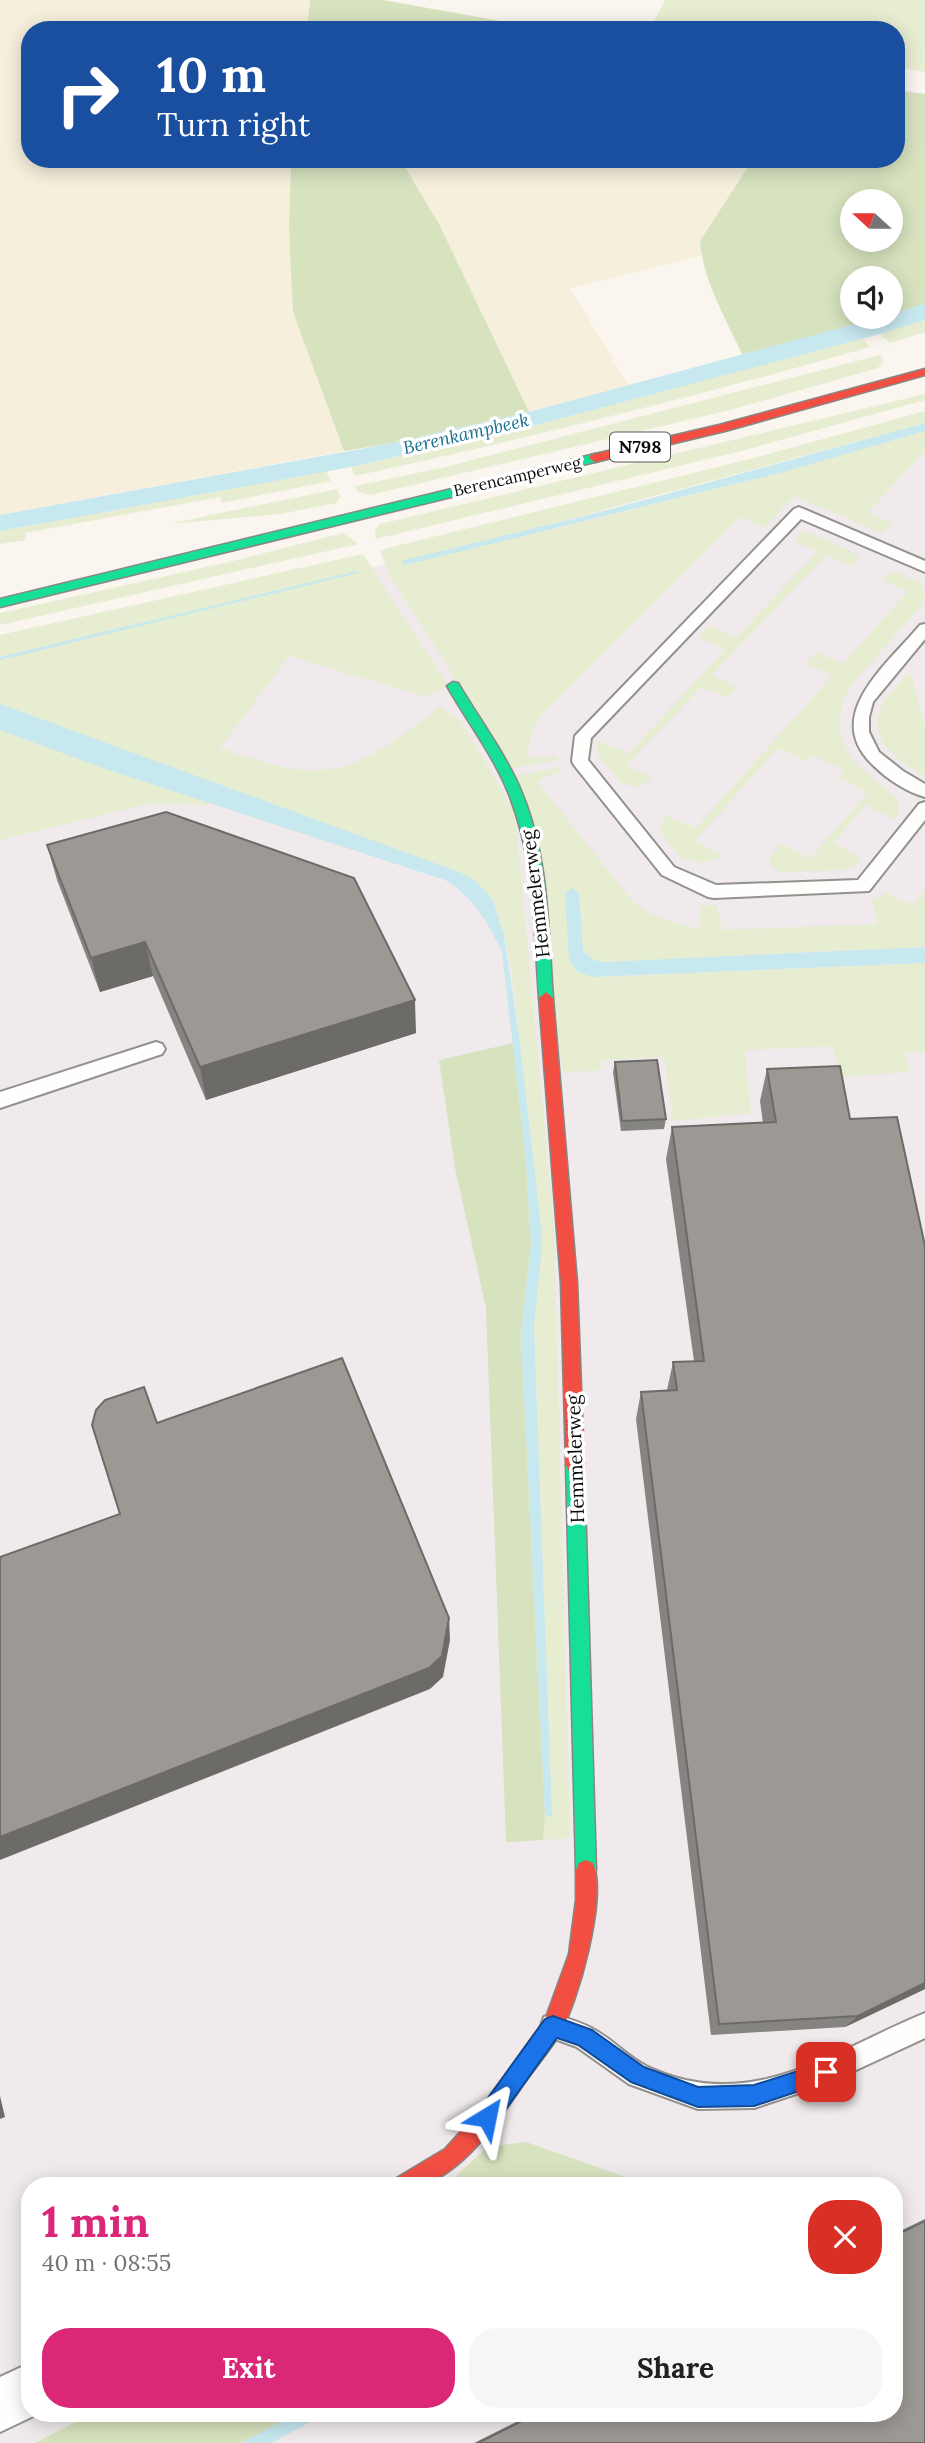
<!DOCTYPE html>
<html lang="en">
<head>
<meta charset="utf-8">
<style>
  body { margin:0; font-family:Lora,serif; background:#f6f6f6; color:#202124; height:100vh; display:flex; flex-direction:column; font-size:26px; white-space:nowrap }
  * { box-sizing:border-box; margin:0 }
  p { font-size:23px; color:#757577 }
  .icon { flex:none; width:38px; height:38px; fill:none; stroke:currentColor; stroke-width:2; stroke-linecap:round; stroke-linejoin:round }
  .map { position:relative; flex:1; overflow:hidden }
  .drawer { position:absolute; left:21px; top:2177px; width:882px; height:245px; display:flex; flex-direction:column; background:#fff; border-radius:28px; box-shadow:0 4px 18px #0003 }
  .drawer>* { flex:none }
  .hud { position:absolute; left:21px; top:21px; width:884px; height:147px; border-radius:28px; box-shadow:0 4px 18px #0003; background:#1a4fa0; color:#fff; overflow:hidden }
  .needle { width:46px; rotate:291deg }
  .controls { position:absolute; left:840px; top:189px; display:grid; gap:14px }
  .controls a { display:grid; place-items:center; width:63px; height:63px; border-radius:50%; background:#fff; box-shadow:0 4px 18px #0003; font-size:35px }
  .pin { position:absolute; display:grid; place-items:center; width:60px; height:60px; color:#fff; margin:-30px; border-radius:14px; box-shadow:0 4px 10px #0006 }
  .me { position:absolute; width:77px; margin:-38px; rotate:35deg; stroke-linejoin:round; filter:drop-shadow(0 0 5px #0008) }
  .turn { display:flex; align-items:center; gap:24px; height:147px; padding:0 21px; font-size:32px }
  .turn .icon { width:91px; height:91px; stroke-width:2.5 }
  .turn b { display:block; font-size:49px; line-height:60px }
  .round { display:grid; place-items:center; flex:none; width:74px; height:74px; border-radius:28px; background:#f6f6f6 }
  .overview { display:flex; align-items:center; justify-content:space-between; height:119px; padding:0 21px }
  h1 { font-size:42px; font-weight:700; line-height:52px; color:#db2777 }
  .action { display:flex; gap:14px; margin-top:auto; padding:14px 21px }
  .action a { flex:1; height:80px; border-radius:28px; background:#db2777; color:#fff; font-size:28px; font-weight:700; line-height:80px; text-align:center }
  .action a+a { background:#f6f6f6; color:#202124 }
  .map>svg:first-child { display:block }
</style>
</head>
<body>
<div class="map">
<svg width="925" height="2443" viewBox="0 0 925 2443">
  <rect width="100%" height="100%" fill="#faf6ef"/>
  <!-- industrial -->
  <path fill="#f0eaec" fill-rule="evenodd" d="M 925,431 L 925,2443 L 0,2443 L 0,655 L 301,585 ZM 30,2186 L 894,2186 L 894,2413 L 30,2413 Z"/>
  <!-- farmland -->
  <path fill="#f5efdc" d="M 0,0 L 310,0 L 307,30 L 30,30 L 30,159 L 291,159 L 289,229 L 293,312 L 344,451 L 0,515 Z
    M 400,159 L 753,159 L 700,241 L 701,256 L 570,288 L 628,385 L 529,412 Z"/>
  <!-- green -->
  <path fill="#e6edd0" d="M 665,0 L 925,0 L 925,72 L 896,67 L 896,30 L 682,30 L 652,25 Z
    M 925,320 L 925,332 L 890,343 L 880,334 Z
    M 862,338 L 870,347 C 700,396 528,438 355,476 L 351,467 L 540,424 Z
    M 880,355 L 884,360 L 878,368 L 730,410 L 370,495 L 358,492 L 355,486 L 445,467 Z
    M 925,394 L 925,400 L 745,450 L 376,539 L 375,530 L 380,524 Z
    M 925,411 L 925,423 L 403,564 L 600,518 L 787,471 L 925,431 L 925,451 L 868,512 L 892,523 L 882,533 L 794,496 L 764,528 L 740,517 L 544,712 L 532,730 L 527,757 L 556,756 L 558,760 L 512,768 L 388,573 L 380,550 L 754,458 Z
    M 326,471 L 331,481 L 222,503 L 220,497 L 25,533 L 26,540 L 0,544 L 0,531 Z
    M 337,489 L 341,497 L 336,503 L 280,514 L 168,524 Z
    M 806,531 L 860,556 L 851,566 L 826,555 L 712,675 L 737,688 L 727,698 L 701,687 L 627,765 L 653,779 L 638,787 L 622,784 L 598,756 L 597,743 L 600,741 L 628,754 L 725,650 L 699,637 L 709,626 L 736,638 L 817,552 L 793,540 L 801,532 Z
    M 343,533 L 358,544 L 0,625 L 0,613 L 229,562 Z
    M 363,554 L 448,685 L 427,697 L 289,656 L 220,748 C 330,787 350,776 440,707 L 460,720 L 515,812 L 554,1225 L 570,1838 L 543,1840 L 545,1813 L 549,1817 L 552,1815 L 534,1327 L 542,1246 L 541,1226 L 511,967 L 504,936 L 439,865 L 184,774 L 0,704 L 0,660 L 359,572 L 0,657 L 0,635 Z
    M 891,571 L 921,583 L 924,593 L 923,604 L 851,685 C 831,718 838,749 867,774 C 877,783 889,789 897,799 L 899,811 L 895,819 L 866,805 L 834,843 L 862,858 L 855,866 L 845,870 L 780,872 L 769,865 L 769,859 L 782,844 L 810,859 L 867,793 L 838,777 L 844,770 L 812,755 L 806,762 L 778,748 L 695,841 L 723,856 L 703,863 L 678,856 L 660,831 L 665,815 L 696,828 L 832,676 L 806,663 L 816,652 L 843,664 L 908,591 L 882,580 Z
    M 910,672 L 925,726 L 925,776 C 901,764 864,737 882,705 C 889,693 901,682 910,672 Z
    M 0,730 L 209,803 L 207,805 L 147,804 L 0,840 Z
    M 561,767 L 562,771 L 537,781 L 632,901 L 658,918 L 699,929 L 701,906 L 717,905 L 722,930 L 877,924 L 872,899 L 880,897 L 885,892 L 913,905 L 925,890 L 925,947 L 603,962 L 595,960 L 583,951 L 579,893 L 565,893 L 571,964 L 579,973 L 600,977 L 925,963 L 925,1052 L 905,1053 L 910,1072 L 840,1077 L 833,1046 L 745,1050 L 751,1113 L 673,1121 L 664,1057 L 601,1060 L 601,1070 L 563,1073 L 516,776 Z"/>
  <!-- forest -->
  <path fill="#d7e3bf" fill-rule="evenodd" d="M 310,0 L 383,0 L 550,30 L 307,30 Z
    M 896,90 L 925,94 L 925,304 L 891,314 L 891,278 L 852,278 L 852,317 L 882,317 L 743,356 C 726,319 703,281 700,241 L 753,159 L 896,159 ZM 852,201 L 891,201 L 891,240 L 852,240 Z
    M 291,159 L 400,159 L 439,224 L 529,412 L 393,443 L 344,451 L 293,312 L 289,229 Z
    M 513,1043 L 526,1160 L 531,1244 L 521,1335 L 545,1813 L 543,1840 L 506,1842 L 486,1308 L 455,1168 L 439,1060 Z
    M 526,2142 L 651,2186 L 454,2186 L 456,2176 L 487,2147 Z
    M 93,2413 L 297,2413 L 242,2443 L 35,2443 Z"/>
  <!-- water -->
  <path fill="#c8e8f0" d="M 925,304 L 925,320 L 880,334 L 540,424 L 351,467 L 0,531 L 0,515 L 393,443 L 529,412 L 881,317 L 891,317 L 891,314 Z
    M 925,423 L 925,431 L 787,471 L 405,565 L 401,561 L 597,513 Z
    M 357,571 L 358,573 L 0,660 L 0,657 Z
    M 0,704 L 459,872 L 474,880 L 492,898 L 504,936 L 519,1036 L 541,1226 L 542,1246 L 534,1327 L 552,1816 L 549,1817 L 545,1813 L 521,1335 L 531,1244 L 526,1160 L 502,952 C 489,924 472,895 445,880 L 108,770 L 0,730 Z
    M 572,888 L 579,893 L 583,951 L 594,960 L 603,962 L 925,947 L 925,963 L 592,977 L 576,971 L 569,958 L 565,893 Z
    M 297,2413 L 327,2413 L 272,2443 L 242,2443 Z"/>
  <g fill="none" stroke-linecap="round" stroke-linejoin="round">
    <defs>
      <path id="lane" d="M 799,507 L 925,561 L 925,572 L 801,519 L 591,738 L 588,760 L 674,867 L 716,885 L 858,880 L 919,804 L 925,802 L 925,820 L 869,891 L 714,898 L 708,897 L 662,875 L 574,765 L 572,761 L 575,736 L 794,509 Z
        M 925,624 L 925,639 L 873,702 L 869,717 L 869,732 L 879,752 L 903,771 L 925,784 L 925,797 C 907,792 887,779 874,766 C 820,716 887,665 920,625 Z
        M 156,1042 L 162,1044 L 165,1049 L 162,1054 L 0,1108 L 0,1092 Z
        M 925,2013 L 925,2038 L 826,2084 L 754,2108 L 698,2109 L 629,2084 L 577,2047 L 544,2035 L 541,2026 L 544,2017 L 553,2014 C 566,2018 581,2022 593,2029 C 612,2039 627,2056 646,2066 C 750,2116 832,2051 925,2013 Z"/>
      <path id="street" d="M 30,2363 L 30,2413 L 40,2413 L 0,2432 L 0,2377 Z"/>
      <path id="fast" d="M 595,454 L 601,458 L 599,461 L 0,607 L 0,599 Z
        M 453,682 L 458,683 C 479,719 506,754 522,793 C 549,858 548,930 553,998 L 546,1004 L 539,998 C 534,930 535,857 508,792 C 493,755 467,721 447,686 Z
        M 575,1457 L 581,1459 L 584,1465 L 596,1870 L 593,1877 L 586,1880 L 579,1877 L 576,1870 L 566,1465 L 569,1459 Z"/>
      <path id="jam" d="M 925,369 L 925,375 L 725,431 L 595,462 L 589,458 L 591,455 L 719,425 Z
        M 546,992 L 553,998 L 577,1283 L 584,1465 L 581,1471 L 575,1473 L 569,1471 L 566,1465 L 561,1283 L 539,998 Z
        M 586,1860 L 593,1863 C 607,1898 578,2003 559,2035 C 550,2050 538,2064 528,2078 C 500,2117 470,2167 424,2185 C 415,2188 401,2186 392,2186 L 395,2179 L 445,2149 L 480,2110 L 545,2020 L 569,1954 L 576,1900 L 576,1870 L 579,1863 Z"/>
    </defs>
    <!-- lane casing -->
    <use href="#lane" stroke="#93918e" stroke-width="4"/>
    <!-- street casing -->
    <use href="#street" stroke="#93918e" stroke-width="4"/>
    <!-- fast casing -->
    <use href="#fast" stroke="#898784" stroke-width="3"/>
    <!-- jam casing -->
    <use href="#jam" stroke="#898784" stroke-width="3"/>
    <!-- lane -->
    <use href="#lane" fill="#fefefd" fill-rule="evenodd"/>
    <!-- street -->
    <use href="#street" fill="#fefefd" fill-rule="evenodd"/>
    <!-- fast -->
    <use href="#fast" fill="#16e098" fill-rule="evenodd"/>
    <!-- jam -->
    <use href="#jam" fill="#f24e42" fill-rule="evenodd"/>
  </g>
  <!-- wall -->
  <path fill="#868480" d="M 47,845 L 416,1033 L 206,1100 L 153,976 L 100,992 L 57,880 Z
    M 615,1062 L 666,1119 L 664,1129 L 621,1131 L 613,1072 Z
    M 767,1069 L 925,1989 L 845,2027 L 711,2035 L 636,1419 L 641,1392 L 667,1390 L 673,1362 L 694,1361 L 666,1159 L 672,1127 L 763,1123 L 760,1101 Z
    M 925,2219 L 925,2443 L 474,2443 L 534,2413 L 894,2413 L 894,2234 Z"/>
  <!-- shaded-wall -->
  <path fill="#6d6b68" d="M 145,942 L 153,976 L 100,992 L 91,958 Z
    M 415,1000 L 416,1033 L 206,1100 L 200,1067 Z
    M 449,1618 L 450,1640 L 443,1677 L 430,1689 L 0,1860 L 0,1837 Z
    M 925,1983 L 925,1989 L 845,2027 L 858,2016 Z
    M 0,2096 L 5,2117 L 0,2119 Z"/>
  <!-- building -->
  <path fill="#9c9995" stroke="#6d6b68" stroke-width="2" d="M 166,812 L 354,878 L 415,1000 L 200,1067 L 145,942 L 91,958 L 47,845 Z
    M 657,1060 L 666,1119 L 622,1121 L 615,1062 Z
    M 840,1066 L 850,1119 L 897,1117 L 925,1246 L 925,1983 L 858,2016 L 719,2024 L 641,1392 L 677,1390 L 673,1362 L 704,1361 L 672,1127 L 776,1122 L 767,1069 Z
    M 342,1358 L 449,1618 L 442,1656 L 429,1668 L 0,1837 L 0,1557 L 120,1514 L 92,1425 L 96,1410 L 105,1400 L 144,1387 L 157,1423 Z
    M 925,2221 L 925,2443 L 478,2443 L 538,2413 L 894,2413 L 894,2236 Z"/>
  <!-- route -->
  <path fill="#1a73e8" stroke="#114b97" stroke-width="2" d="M 553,2016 L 592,2030 L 644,2067 L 698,2087 L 754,2085 L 826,2062 L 834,2065 L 837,2072 L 834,2079 L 826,2082 L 754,2106 L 698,2107 L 631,2082 L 578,2045 L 557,2038 L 495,2124 L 487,2127 L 480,2124 L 477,2117 L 480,2109 L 545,2019 Z"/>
  <g text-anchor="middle" stroke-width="7" stroke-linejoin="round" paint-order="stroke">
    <!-- far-street labels -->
    <g font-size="16" fill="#0b0b0b" stroke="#fff">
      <text transform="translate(517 476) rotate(-13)" y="6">Berencamperweg</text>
    </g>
    <!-- far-water labels -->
    <g font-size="18" font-style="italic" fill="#1e7093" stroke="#fff">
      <text transform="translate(466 434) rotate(-13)" y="6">Berenkampbeek</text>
    </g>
    <!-- shield labels -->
    <rect fill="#fff" stroke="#545454" stroke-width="2" x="610" y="432.5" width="60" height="29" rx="5"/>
    <g font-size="18" font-weight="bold" fill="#0b0b0b">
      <text x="640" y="453">N798</text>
    </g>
    <!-- street labels -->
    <g font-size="19" fill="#0b0b0b" stroke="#fff">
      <text transform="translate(535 894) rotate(-97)" y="7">Hemmelerweg</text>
      <text transform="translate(575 1459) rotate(-92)" y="7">Hemmelerweg</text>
    </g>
  </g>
</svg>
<div class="controls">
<a><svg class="needle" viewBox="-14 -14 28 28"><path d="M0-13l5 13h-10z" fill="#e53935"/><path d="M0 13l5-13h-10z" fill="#757577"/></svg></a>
<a><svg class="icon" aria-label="sound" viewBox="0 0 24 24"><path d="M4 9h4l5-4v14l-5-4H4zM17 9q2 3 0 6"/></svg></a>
</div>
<div class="pin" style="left:826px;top:2072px;background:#d93025"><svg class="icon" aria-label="arrive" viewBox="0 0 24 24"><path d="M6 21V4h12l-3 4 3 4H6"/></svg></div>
<svg class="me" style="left:487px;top:2117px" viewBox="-20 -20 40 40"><path d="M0-17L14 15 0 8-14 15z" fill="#1a73e8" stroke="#fff" stroke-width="4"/></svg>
<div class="hud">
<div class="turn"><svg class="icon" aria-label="right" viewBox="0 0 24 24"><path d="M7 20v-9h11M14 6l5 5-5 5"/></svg><div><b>10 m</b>Turn right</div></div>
</div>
<section class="drawer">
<div class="overview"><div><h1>1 min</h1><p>40 m · 08:55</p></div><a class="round" style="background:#d93025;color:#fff"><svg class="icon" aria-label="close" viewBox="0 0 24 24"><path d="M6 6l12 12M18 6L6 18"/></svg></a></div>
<div class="action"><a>Exit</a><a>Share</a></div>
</section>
</div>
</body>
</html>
